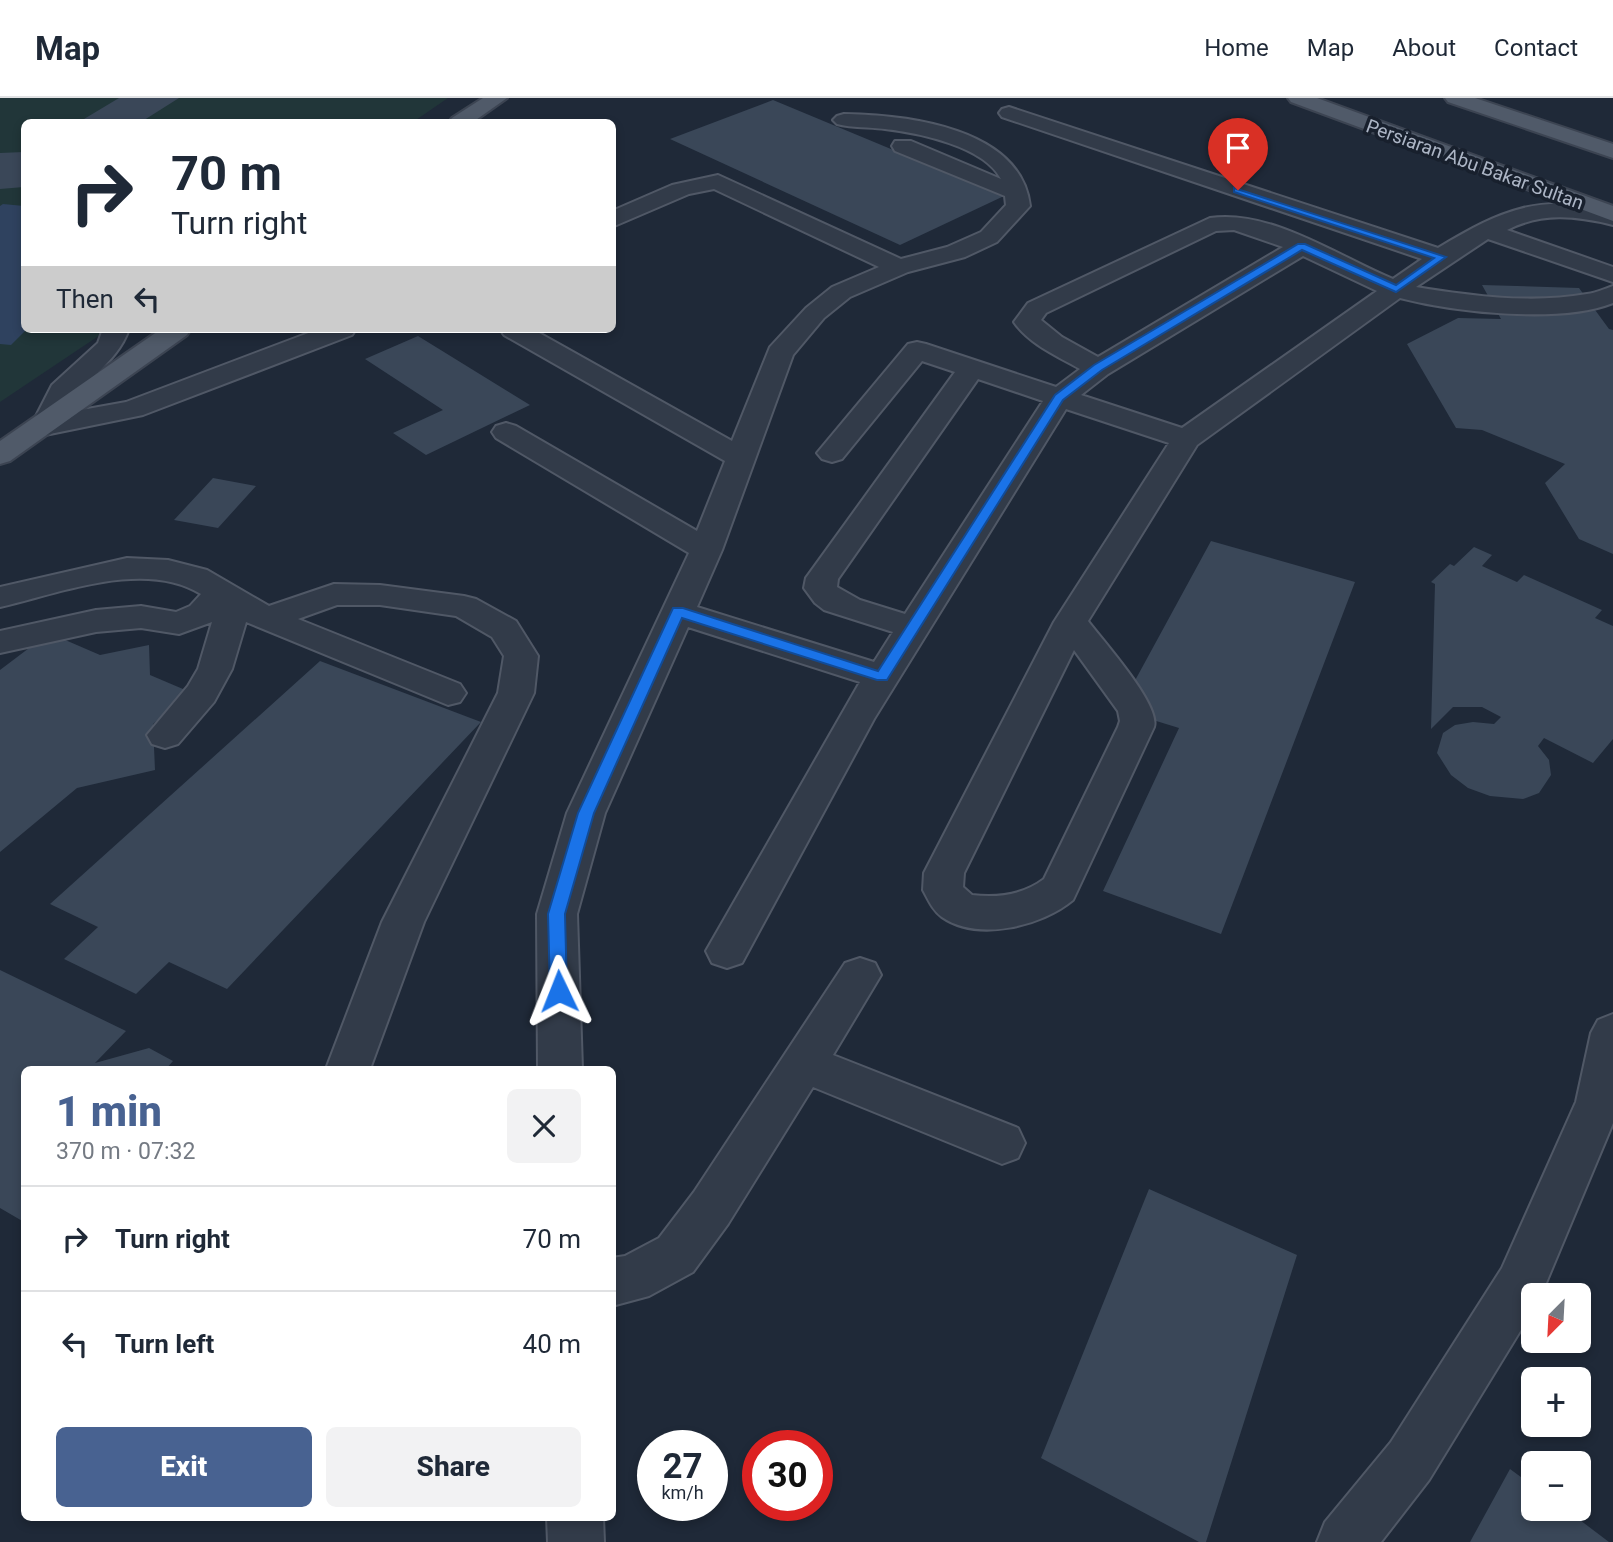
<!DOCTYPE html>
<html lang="en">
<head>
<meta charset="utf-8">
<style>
  body { margin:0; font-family:Roboto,sans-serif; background:#f2f2f3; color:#1f2937; height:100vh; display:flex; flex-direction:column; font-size:26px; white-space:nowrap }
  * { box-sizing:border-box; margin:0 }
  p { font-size:23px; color:#747a83 }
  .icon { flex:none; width:38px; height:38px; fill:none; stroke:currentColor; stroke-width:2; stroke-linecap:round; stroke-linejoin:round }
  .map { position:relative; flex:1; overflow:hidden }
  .panel { position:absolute; left:21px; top:968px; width:595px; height:455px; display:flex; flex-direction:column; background:#fff; border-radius:10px; box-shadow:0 4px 10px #0003 }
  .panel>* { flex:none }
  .top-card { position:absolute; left:21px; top:21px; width:595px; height:214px; border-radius:10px; box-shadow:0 4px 10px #0003; background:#fff; color:#1f2937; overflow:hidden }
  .needle { width:46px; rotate:204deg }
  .controls { position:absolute; left:1521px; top:1185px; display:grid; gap:14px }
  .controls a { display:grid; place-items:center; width:70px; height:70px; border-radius:10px; background:#fff; box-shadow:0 4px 10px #0003; font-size:35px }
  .speed { position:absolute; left:637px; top:1332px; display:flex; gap:14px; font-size:35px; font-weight:700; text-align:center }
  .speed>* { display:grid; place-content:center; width:91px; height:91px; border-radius:50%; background:#fff; box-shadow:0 4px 10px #0003; line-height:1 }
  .speed small { font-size:18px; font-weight:400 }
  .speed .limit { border:10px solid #d22; background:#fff; color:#111 }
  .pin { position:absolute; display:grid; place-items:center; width:60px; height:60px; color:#fff; margin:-72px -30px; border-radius:50% 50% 50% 0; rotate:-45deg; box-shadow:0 0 7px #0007 }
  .pin .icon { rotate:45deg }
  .me { position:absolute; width:77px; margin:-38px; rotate:358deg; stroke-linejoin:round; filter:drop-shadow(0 0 5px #0008) }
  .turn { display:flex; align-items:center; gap:24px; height:147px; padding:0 35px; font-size:32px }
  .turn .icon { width:91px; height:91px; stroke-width:2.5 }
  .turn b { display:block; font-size:49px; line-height:60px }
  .then { display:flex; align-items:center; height:66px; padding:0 35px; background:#0003; gap:14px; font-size:26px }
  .round { display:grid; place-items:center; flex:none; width:74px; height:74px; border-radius:10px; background:#f2f2f3 }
  .head { display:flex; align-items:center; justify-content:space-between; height:119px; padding:0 35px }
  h1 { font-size:42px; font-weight:800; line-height:52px; color:#486291 }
  .action { display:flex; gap:14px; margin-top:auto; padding:14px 35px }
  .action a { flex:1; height:80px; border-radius:10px; background:#486291; color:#fff; font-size:28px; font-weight:800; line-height:80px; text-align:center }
  .action a+a { background:#f2f2f3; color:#1f2937 }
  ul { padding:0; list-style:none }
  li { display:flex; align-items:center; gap:21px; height:105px; padding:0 35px; border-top:2px solid #e0e1e3 }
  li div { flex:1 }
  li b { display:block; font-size:26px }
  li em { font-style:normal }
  header { display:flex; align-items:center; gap:42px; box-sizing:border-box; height:98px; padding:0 35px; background:#fff; border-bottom:2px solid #e0e1e3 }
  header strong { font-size:33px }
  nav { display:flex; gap:38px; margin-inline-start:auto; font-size:24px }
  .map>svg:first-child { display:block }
</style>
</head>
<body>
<header>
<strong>Map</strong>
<nav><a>Home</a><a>Map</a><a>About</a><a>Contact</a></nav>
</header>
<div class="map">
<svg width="1613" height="1444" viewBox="0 0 1613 1444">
  <rect width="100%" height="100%" fill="#1f2938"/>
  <!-- green -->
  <path fill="#213639" d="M 0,0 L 448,0 L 413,24 L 24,24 L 24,231 L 109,231 L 0,304 Z"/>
  <!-- water -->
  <path fill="#2f425f" d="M 3,106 L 24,108 L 24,231 L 27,231 L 11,247 L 0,246 L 0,108 Z"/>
  <!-- building -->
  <path fill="#3a4758" d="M 119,0 L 179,0 L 141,24 L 79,24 Z
    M 773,2 L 1004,98 L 900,147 L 670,41 Z
    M 24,54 L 24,89 L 0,91 L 0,55 Z
    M 1482,187 L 1579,190 L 1609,231 L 1613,232 L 1613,456 L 1579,441 L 1545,385 L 1565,366 L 1482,332 L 1456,330 L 1407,246 L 1458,220 L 1501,221 Z
    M 418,238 L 530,307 L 426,357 L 393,335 L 443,312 L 365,261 Z
    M 213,380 L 256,388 L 218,430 L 174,422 Z
    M 1211,443 L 1355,484 L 1221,836 L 1103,793 L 1179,630 L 1153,622 L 1132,588 Z
    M 1474,449 L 1492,457 L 1482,468 L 1517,484 L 1524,477 L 1602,512 L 1595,520 L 1613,528 L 1613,641 L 1593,665 L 1544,640 L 1538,648 L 1549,662 L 1551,677 L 1539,695 L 1523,701 L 1490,698 L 1468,690 L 1451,677 L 1437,655 L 1443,635 L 1455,627 L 1473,624 L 1494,626 L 1501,619 L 1482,609 L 1453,609 L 1431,631 L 1435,486 L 1431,484 L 1450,466 L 1454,468 Z
    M 49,535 L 100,557 L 149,547 L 150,577 L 190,594 L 153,626 L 155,672 L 77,690 L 0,754 L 0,572 Z
    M 320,563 L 481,624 L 227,891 L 169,864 L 136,896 L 64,861 L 98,829 L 50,806 Z
    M 0,872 L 126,933 L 95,965 L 149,950 L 173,963 L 166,971 L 24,971 L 24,1124 L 0,1110 Z
    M 1149,1091 L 1297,1157 L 1206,1444 L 1199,1444 L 1041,1360 Z
    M 1510,1371 L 1533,1388 L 1533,1410 L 1564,1410 L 1609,1444 L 1470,1444 Z"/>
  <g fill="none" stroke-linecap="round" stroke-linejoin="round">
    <defs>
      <path id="minor" d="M 1009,9 L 1438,150 C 1501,112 1539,95 1613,113 L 1613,127 C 1576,118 1542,114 1507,132 L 1613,169 L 1613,184 L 1488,141 L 1416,189 C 1471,198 1531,206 1587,196 C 1596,195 1604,191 1613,188 L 1613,205 C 1561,226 1454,214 1400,200 L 1197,347 L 1088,523 C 1103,543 1161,607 1154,629 L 1073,802 C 1042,828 978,844 942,819 C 933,813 928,801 923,792 L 924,775 L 1054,524 L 1169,345 L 1066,311 L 874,621 L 742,865 L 727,870 L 712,865 L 706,853 L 860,584 L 688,529 L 605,715 L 577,816 L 582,971 L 538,971 L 537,816 L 567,715 L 689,455 L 496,340 L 492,334 L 496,328 L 506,325 L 516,328 L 697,433 L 725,363 L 504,237 L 500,231 L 532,231 L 732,343 L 770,249 L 806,210 L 832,189 L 879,169 L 714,91 L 689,96 L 612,129 L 612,113 L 672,87 L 718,77 L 901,161 L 947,149 L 981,134 L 1006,107 L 1005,98 L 895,53 L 892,48 L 895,43 L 911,43 L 1001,81 C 984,48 919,35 885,31 C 869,29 852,30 837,26 L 833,22 L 837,18 L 844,16 C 908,17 1021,30 1030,108 L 997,144 L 965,159 L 908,174 L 850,199 L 824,220 L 793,257 L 722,452 L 697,509 L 874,564 L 893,534 L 824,512 L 815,505 L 804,490 L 806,480 L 955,274 L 922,263 L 842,361 L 832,364 L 822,361 L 817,355 L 908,246 L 917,244 L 926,246 L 1056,289 L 1080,271 C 1057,258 1029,246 1014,224 L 1028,205 L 1210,120 C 1271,111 1339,159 1393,181 L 1422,161 L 1002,19 L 999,15 L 1002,11 ZM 1234,132 L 1283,149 L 1098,259 L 1062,239 L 1041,222 L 1046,215 L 1216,133 ZM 1303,158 L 1377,193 L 1182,330 L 1081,297 L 1108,276 ZM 978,281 L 1043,303 L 905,516 L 860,502 L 837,489 L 838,481 ZM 1074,552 L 1118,613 L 1120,623 L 1118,629 L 1044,781 C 1023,797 998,800 972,797 L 963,789 L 964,775 Z
        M 103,231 L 129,231 C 116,268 82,280 65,315 L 126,304 L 319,231 L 356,231 L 352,237 L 143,317 L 45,337 L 35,334 L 31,328 L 52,287 L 98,245 Z
        M 127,460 L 168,462 L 207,472 L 269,508 L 334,486 L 380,487 L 464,498 L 476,501 L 516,523 L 538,558 L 534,595 L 424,824 L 370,971 L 326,971 L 382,824 L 498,595 L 504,558 L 492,539 L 456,518 L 380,507 L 337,507 L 298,521 L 460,586 L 466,595 L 460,604 L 448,607 L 246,524 L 232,571 L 214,604 L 178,646 L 165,650 L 152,646 L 147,637 L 188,588 L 198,571 L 212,524 L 179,536 L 141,530 L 96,534 L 0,555 L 0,533 L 96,512 L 141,508 L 176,514 L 190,508 L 201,496 C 144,461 61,495 0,509 L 0,489 Z
        M 860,860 L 875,865 L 881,877 L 833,957 L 1018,1030 L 1025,1045 L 1018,1060 L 1002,1066 L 813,989 L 728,1126 L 693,1174 L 649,1198 L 612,1208 L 612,1160 L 625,1158 L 659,1140 L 694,1094 L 845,865 Z
        M 1613,916 L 1613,1025 L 1541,1197 L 1533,1197 L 1533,1212 L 1429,1382 L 1381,1444 L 1317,1444 L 1325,1424 L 1391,1344 L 1502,1170 L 1576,1004 L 1591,935 L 1598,922 Z
        M 547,1419 L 603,1419 L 604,1444 L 548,1444 Z"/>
      <path id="major" d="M 483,0 L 507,0 L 473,24 L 449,24 L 452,20 Z
        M 1288,0 L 1317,0 L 1613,108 L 1613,123 L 1291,4 Z
        M 1445,0 L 1475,0 L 1613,46 L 1613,60 L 1448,4 Z
        M 161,231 L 191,231 L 187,237 L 10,363 L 0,366 L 0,343 Z"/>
    </defs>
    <!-- minor casing -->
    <use href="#minor" stroke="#505866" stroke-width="4"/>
    <!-- major casing -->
    <use href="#major" stroke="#3c4452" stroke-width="4"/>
    <!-- minor -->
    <use href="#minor" fill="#323b49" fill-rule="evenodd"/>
    <!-- major -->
    <use href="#major" fill="#505a69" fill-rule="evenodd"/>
  </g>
  <!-- route -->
  <path fill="#1a73e8" stroke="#114b97" stroke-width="2" d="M 1234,90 L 1446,159 L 1396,194 L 1302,152 L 1102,272 L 1063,302 L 887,582 L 877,582 L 682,520 L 594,715 L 565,816 L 567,893 L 565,898 L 559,900 L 552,898 L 550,893 L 548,816 L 578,715 L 673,510 L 683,510 L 878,573 L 1055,297 L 1094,267 L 1298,146 L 1305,146 L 1396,187 L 1434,160 L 1234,94 Z"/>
  <g text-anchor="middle" stroke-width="7" stroke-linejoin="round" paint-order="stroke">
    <!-- far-street labels -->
    <g font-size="19" fill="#acb5c5" stroke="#18202d">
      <text transform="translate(1475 66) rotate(20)" y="7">Persiaran Abu Bakar Sultan</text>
    </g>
  </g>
</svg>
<div class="controls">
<a><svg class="needle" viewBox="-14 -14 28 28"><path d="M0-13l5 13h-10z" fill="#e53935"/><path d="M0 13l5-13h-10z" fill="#747a83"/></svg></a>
<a>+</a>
<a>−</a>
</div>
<div class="speed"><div>27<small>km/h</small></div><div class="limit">30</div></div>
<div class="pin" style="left:1238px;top:92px;background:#d93025"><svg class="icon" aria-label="arrive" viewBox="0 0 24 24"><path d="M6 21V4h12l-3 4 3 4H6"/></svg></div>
<svg class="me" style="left:559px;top:893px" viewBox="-20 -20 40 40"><path d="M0-17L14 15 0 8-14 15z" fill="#1a73e8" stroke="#fff" stroke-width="4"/></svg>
<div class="top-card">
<div class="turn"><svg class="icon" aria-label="right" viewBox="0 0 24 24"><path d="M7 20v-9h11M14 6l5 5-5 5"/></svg><div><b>70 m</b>Turn right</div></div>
<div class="then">Then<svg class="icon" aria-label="left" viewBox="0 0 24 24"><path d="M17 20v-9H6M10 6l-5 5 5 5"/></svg></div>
</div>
<section class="panel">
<div class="head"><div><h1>1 min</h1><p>370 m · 07:32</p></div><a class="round"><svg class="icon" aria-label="close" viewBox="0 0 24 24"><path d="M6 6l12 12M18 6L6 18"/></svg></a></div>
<ul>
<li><svg class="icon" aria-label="right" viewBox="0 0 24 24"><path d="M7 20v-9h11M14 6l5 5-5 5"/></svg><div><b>Turn right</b></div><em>70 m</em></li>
<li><svg class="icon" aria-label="left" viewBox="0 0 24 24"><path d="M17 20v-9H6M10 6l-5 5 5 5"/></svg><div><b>Turn left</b></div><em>40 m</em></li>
</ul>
<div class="action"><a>Exit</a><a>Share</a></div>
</section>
</div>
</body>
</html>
